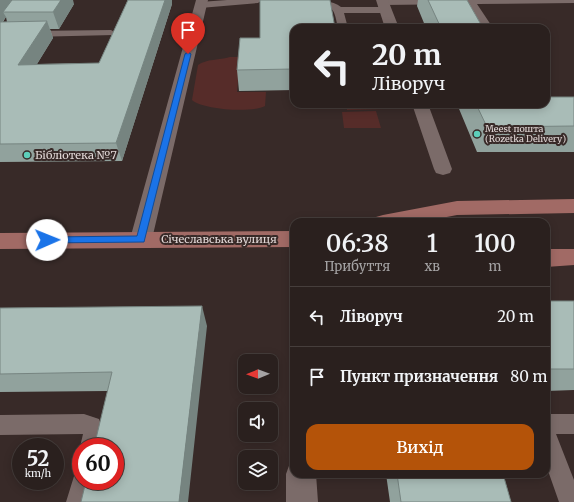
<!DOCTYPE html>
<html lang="uk">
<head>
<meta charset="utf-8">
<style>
  body { margin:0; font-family:Merriweather,serif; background:#322827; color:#f1f3f6; height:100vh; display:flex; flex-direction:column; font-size:15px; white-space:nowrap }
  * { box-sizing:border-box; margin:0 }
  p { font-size:13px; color:#a5a3a4 }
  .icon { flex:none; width:22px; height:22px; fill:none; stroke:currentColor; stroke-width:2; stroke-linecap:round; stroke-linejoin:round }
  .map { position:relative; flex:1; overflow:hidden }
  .panel { position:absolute; left:290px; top:218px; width:260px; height:260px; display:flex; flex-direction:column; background:#2a201e; border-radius:12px; box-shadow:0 2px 10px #0003,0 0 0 1px #463e3c }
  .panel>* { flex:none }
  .guide { position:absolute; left:290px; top:24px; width:260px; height:84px; border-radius:12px; box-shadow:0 2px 10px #0003,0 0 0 1px #463e3c; background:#2a201e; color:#f1f3f6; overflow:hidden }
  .needle { width:26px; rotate:269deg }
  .fabs { position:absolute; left:238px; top:354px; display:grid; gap:8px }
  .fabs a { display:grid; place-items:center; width:40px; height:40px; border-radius:8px; background:#2a201e; box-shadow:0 2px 10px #0003,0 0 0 1px #463e3c; font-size:20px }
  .speed { position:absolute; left:12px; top:438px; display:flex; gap:8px; font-size:20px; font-weight:700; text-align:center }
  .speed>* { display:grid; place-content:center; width:52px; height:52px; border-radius:50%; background:#2a201e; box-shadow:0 2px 10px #0003,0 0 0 1px #463e3c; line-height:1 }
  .speed small { font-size:10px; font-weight:400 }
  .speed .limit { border:6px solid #d22; background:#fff; color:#111 }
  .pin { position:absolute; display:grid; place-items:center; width:34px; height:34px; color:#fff; margin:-41px -17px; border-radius:50% 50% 50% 0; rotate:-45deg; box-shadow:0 0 4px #0007 }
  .pin .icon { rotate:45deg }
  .me { position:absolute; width:44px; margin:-22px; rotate:89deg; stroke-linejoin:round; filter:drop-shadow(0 0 3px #0008) }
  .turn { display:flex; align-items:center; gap:14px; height:84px; padding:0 16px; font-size:18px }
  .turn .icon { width:52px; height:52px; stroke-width:2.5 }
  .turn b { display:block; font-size:28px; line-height:34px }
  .eta { display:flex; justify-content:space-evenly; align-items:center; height:68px; text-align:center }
  .eta b { font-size:24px; font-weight:600; line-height:28px }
  .action { display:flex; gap:8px; margin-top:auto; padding:8px 16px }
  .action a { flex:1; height:46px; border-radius:12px; background:#b45309; color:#fff; font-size:16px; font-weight:600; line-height:46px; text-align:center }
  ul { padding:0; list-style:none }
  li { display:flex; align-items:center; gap:12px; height:60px; padding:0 16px; border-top:1px solid #463e3c }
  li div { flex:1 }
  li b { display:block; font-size:15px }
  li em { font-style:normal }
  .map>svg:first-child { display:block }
</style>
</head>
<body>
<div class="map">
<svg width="574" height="502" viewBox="0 0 574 502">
  <rect width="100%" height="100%" fill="#382a28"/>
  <!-- green -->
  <path fill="#562c29" d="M 230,57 L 240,57 L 237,92 L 266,92 L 265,106 C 252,113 203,110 192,100 L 198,65 C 206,59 220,60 230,57 Z
    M 346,104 L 391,104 L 391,107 L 384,109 L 347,110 Z
    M 376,111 L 381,128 L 344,128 L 342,112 Z"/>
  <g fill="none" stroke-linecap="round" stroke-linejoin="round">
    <!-- service -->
    <path fill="#7b6b69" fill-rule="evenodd" d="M 227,0 L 262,0 L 258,3 L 200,8 L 195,5 L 200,2 Z
      M 305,0 C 317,0 333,0 341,7 L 386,7 L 391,10 L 386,13 L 344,13 L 348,28 L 338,28 C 334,9 334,5 313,3 C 309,3 307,3 305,0 Z
      M 380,0 L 574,0 L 574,3 L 477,4 L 493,28 L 483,28 L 468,4 L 383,5 L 380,4 L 379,2 Z
      M 111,30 L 116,33 L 114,35 L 30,37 L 25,34 L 30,31 Z
      M 84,414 L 99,419 L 105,436 L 102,447 L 81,447 L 81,449 L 80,447 L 83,434 L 0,435 L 0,415 Z
      M 546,414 L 574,414 L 574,434 L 556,434 L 574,480 L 574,502 L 559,502 L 546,465 Z
      M 81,471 L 81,481 L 94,481 L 90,502 L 66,502 L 75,473 Z"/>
    <!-- minor -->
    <path fill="#7b6b69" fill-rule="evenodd" d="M 196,0 L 208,0 L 152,239 L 149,245 L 141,247 L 133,245 L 130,239 Z
      M 376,0 L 388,0 L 399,28 L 385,28 Z
      M 412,104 L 428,104 L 452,169 L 450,173 L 443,175 L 436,173 L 434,169 Z"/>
    <!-- tertiary -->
    <path fill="#7b6b69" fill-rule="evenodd" d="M 294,462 L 294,474 L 316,474 L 318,502 L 286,502 L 286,474 L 290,463 Z"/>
    <!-- primary -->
    <path fill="#a16a65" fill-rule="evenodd" d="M 574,199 L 574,213 L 457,215 L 421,222 L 373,222 L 376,217 L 383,215 L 457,201 Z
      M 294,231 L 294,247 L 0,249 L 0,233 Z
      M 546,249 L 574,249 L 574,265 L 546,267 Z"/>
  </g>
  <!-- wall -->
  <path fill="#91a29d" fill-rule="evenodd" d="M 0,0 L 11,0 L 11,1 L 74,4 L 59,29 L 50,29 L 53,38 L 37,64 L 99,63 L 128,0 L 172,0 L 172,4 L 122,161 L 0,162 ZM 6,17 L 7,22 L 3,22 Z
    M 418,0 L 467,0 L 483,28 L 426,28 L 417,6 Z
    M 294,28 L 294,90 L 239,91 L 237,70 L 260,38 Z
    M 574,97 L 574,152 L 477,152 L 457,104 L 546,104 Z
    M 546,301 L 574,301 L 574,390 L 546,391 Z
    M 0,308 L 207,326 L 107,391 L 0,392 Z
    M 386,474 L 503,474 L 511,502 L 390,502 Z"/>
  <!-- shaded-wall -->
  <path fill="#768480" d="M 0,0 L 11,0 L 14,6 L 3,12 L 6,17 L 0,25 Z
    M 61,0 L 73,0 L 74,4 L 59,29 L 53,12 Z
    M 165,0 L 172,0 L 172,4 L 122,161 L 116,143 Z
    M 47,21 L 53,38 L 26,82 L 18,65 Z
    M 202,306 L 207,326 L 188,502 L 179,502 Z"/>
  <!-- building -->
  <path fill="#a9bcb7" stroke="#768480" d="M 12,0 L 61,0 L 53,12 L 3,12 Z
    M 128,0 L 165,0 L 116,143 L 0,144 L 0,22 L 47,21 L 18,65 L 99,63 Z
    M 260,0 L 330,0 L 335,28 L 294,28 L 294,69 L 237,70 L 240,38 L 260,38 Z
    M 428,0 L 467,0 L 483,28 L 441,28 Z
    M 546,97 L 574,97 L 574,126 L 487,127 L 476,104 L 546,104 Z
    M 546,301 L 574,301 L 574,369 L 546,369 Z
    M 202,306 L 179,502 L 81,502 L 86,481 L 115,481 L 115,447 L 94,447 L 112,372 L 0,374 L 0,308 Z
    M 397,474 L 503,474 L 511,502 L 401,502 Z"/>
  <!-- route -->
  <path fill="#1a73e8" stroke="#114b97" d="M 188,52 L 191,54 L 144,242 L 44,243 L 43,240 L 44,238 L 47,237 L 137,236 L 185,54 Z"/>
  <!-- markers -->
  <g fill="#5dceba" stroke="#382a28" stroke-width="1.5">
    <circle cx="477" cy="134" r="4"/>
    <circle cx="27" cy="155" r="4"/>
  </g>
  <g text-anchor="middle" stroke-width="4" stroke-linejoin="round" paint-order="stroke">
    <!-- far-poi labels -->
    <g font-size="9" fill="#e1d7d6" stroke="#382a28" text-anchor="start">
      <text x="485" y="132">Meest пошта<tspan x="485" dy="10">(Rozetka Delivery)</tspan></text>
    </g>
    <!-- poi labels -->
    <g font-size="11" fill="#e1d7d6" stroke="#382a28" text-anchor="start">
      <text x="35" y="159">Бібліотека №7</text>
    </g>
    <!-- street labels -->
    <g font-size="11" fill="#e1d7d6" stroke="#382a28">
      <text x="219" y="243">Січеславська вулиця</text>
    </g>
  </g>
</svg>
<div class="fabs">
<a><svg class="needle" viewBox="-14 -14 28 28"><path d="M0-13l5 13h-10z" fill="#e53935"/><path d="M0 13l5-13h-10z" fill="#a5a3a4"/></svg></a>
<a><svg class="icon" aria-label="sound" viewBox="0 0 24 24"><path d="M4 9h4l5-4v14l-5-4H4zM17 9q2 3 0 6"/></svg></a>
<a><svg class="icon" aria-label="layers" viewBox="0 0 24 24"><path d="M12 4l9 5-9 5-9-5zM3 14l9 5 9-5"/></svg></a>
</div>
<div class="speed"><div>52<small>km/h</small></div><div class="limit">60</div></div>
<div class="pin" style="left:188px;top:54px;background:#d93025"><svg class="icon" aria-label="arrive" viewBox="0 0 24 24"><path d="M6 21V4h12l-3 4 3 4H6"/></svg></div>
<svg class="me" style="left:47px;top:240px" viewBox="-20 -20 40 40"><circle r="19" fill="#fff"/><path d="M0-13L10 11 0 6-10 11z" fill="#1a73e8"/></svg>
<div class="guide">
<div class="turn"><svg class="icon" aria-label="left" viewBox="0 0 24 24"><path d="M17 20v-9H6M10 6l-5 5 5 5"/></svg><div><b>20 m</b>Ліворуч</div></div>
</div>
<section class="panel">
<div class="eta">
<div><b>06:38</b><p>Прибуття</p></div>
<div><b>1</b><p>хв</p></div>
<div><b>100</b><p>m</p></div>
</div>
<ul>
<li><svg class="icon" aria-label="left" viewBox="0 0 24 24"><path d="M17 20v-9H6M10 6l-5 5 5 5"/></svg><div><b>Ліворуч</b></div><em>20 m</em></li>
<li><svg class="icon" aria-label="arrive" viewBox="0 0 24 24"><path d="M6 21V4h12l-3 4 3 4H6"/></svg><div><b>Пункт призначення</b></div><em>80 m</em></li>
</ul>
<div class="action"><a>Вихід</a></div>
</section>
</div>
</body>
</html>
